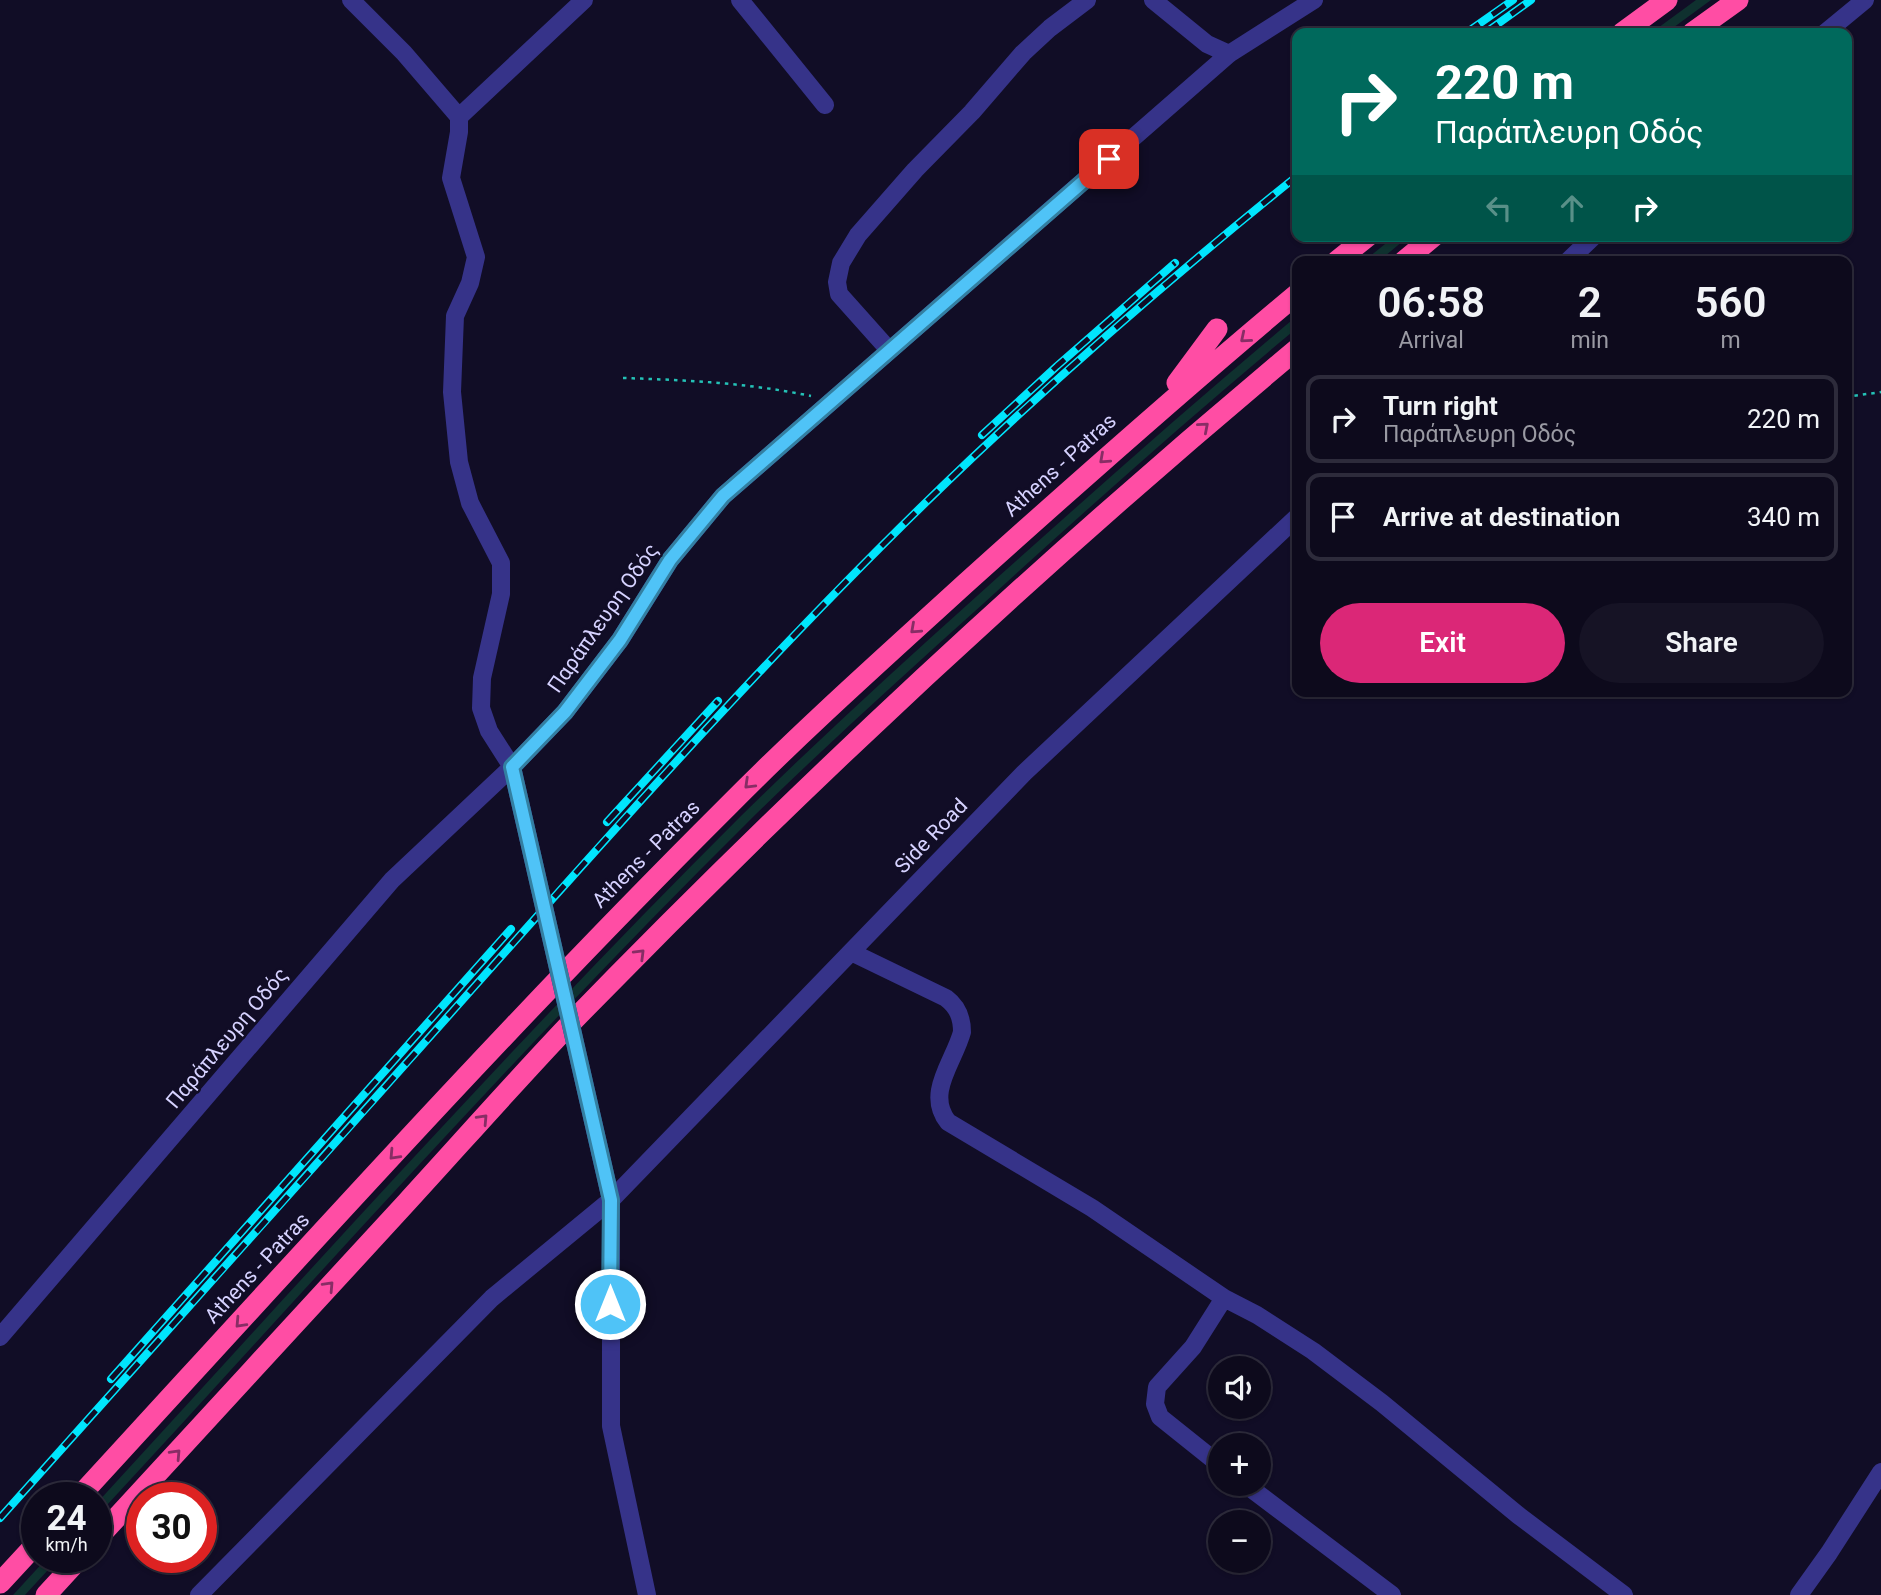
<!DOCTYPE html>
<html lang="en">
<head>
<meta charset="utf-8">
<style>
  body { margin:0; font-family:Roboto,sans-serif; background:#161325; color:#f1f3f6; height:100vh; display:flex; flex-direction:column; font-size:26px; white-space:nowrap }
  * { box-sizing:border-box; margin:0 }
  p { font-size:23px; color:#9a9aa3 }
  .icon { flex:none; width:38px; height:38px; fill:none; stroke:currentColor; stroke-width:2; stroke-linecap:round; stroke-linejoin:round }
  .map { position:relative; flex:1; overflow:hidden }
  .panel { position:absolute; left:1292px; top:256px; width:560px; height:441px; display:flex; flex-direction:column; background:#0d0a1c; border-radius:14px; box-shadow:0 2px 5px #0004,0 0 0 2px #2d2b3b }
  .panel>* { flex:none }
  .guide { position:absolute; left:1292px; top:28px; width:560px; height:214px; border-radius:14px; box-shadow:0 2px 5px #0004,0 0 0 2px #2d2b3b; background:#00695c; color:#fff; overflow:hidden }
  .buttons { position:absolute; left:1208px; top:1356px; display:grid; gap:14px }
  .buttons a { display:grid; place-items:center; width:63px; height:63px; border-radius:50%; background:#0d0a1c; box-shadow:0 2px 5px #0004,0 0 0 2px #2d2b3b; font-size:35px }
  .speed { position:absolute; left:21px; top:1482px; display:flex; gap:14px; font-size:35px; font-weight:700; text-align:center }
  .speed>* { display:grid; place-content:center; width:91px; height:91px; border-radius:50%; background:#0d0a1c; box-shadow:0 2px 5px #0004,0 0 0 2px #2d2b3b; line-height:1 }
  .speed small { font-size:18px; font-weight:400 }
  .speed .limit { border:10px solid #d22; background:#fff; color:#111 }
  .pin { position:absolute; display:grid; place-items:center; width:60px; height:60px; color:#fff; margin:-30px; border-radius:14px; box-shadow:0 4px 10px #0006 }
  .me { position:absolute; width:77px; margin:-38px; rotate:0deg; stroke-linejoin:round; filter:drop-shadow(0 0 5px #0008) }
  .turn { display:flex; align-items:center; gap:24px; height:147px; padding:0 28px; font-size:32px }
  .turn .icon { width:91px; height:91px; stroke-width:2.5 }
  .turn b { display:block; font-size:49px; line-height:60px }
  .lanes { display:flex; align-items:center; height:66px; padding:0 28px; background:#0003; justify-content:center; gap:35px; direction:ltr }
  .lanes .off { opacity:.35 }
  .eta { display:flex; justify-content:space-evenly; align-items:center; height:119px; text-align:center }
  .eta b { font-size:42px; font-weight:600; line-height:49px }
  .button { display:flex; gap:14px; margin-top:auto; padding:14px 28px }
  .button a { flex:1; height:80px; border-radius:42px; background:#db2777; color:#fff; font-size:28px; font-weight:600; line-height:80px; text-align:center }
  .button a+a { background:#161325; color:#f1f3f6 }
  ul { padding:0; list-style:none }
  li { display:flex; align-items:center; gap:21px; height:88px; margin:0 14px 10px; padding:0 14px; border:4px solid #2d2b3b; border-radius:14px }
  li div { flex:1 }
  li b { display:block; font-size:26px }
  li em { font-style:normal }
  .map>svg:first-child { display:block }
</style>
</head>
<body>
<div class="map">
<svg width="1881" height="1595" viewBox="0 0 1881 1595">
  <rect width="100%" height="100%" fill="#110d26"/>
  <!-- green -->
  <path fill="#0f312f" d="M 1696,0 L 1711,0 L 1666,33 L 1651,33 Z
    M 1395,236 L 1409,236 L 1379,261 L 1364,261 Z
    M 1297,316 L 1297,328 C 1190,417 1087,509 984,603 C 904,675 824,747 747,823 C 522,1046 311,1284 96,1517 L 96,1504 C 309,1272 518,1038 741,816 C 818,740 897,668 977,596 C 1083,501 1188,407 1297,316 Z
    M 47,1558 L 59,1558 L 25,1595 L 13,1595 Z"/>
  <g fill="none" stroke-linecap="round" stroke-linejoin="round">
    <!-- path -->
    <path stroke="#24c1b6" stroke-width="2.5" stroke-dasharray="3.5 5" stroke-linecap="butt" d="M 623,378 C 686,380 749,383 811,396
      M 1846,397 L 1881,392"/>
    <!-- minor -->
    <path stroke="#363389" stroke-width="18" d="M 351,0 L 404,53 L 459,117 L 459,132 L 451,178 L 476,257 L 470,283 L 455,316 L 452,392 L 459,462 L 470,503 L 501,563 L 501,594 L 482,678 L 481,708 L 489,731 L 512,767 L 528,837
      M 740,0 L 825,105
      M 1153,0 L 1207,44 L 1229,54
      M 1825,33 L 1865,0
      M 459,117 L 584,0
      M 1568,261 L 1594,236
      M 889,350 L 839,294 L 837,282 L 841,263 L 858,235 L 915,170 L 972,112 L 1023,53 L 1050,28 L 1087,0
      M 851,952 L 946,998 C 958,1007 962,1018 962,1032 C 954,1062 925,1093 948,1122 L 1092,1208 L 1224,1298 L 1257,1315 L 1313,1351 L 1382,1403 L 1518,1515 L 1624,1595
      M 600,1152 L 611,1200 L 611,1426 L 647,1595
      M 0,1337 L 392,880 L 512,767 L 565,712 L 620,640 L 670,560 L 723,496 L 1229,54 L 1314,0
      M 1220,1465 L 1160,1417 L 1155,1404 L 1157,1387 L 1193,1347 L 1224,1298
      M 1245,1484 L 1392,1595
      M 199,1595 L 492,1298 L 611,1200 L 1024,773 L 1297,517
      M 1799,1595 L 1829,1553 L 1881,1472"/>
    <!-- highway -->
    <path stroke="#ff4da4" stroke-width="21" d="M 1622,33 L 1667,0
      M 1692,33 L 1738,0
      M 1337,261 L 1368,236
      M 1404,261 L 1434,236
      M 1177,383 L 1217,329
      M 78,1498 C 292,1265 503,1030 727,807 C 804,729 885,657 966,583 C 1075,485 1184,388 1297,294
      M 96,1540 C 200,1427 303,1315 407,1202 C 461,1143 513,1084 568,1026 C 799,788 1042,562 1297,349
      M 0,1583 L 37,1543
      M 46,1595 L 80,1558"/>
    <defs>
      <path id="rail" d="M 1466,33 L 1513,0
        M 1485,33 L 1531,0
        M 982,435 L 1057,366 L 1175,263
        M 607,822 L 718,701
        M 111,1379 L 511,929
        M 0,1518 C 150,1350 301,1182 450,1014 C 619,824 787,633 971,459 C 1076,360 1185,266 1297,176"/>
    </defs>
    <!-- rail casing -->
    <use href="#rail" stroke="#00e5fd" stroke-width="8"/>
    <!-- rail -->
    <use href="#rail" stroke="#110d26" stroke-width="5" stroke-dasharray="16" stroke-linecap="butt"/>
    <!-- minor-bridge -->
    <path stroke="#363389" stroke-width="18" d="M 528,837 L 600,1152"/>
  </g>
  <!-- one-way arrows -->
  <defs><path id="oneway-chevron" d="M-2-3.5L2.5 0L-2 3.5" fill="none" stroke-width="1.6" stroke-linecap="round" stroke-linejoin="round" transform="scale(1.75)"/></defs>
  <g stroke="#882d65">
    <use href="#oneway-chevron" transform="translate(1245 338) rotate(140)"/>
    <use href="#oneway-chevron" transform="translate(1204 427) rotate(-41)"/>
    <use href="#oneway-chevron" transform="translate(1104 459) rotate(138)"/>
    <use href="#oneway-chevron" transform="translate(915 629) rotate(138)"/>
    <use href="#oneway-chevron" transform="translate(749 784) rotate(136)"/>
    <use href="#oneway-chevron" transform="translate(640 954) rotate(-45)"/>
    <use href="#oneway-chevron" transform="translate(483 1119) rotate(-47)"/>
    <use href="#oneway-chevron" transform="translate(394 1155) rotate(133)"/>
    <use href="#oneway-chevron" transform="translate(329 1286) rotate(-47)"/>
    <use href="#oneway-chevron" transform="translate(240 1323) rotate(133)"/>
    <use href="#oneway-chevron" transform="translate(176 1454) rotate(-47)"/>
  </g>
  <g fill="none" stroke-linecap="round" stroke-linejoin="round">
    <defs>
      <path id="route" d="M 610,1304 L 611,1200 L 512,767 L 565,712 L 620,640 L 670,560 L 723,496 L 1109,159"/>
    </defs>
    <!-- route casing -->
    <use href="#route" stroke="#337fa1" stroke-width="18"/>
    <!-- route -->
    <use href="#route" stroke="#4fc3f7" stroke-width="12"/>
  </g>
  <g text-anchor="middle" stroke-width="5" stroke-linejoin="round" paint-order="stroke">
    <!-- street labels -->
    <g font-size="21" fill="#d6d2ff" stroke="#110d26">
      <text transform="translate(1060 465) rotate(-42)" y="7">Athens - Patras</text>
      <text transform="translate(603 618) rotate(-55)" y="7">Παράπλευρη Οδός</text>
      <text transform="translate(931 836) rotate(-46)" y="7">Side Road</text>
      <text transform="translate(646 854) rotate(-45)" y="7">Athens - Patras</text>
      <text transform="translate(227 1038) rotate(-50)" y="7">Παράπλευρη Οδός</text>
      <text transform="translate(257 1268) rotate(-47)" y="7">Athens - Patras</text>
    </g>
  </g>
</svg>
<div class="buttons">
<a><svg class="icon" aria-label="sound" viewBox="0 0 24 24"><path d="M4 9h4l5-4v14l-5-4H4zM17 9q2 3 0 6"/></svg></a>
<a>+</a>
<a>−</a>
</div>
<div class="speed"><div>24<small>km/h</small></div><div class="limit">30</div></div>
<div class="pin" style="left:1109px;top:159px;background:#d93025"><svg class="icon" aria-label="arrive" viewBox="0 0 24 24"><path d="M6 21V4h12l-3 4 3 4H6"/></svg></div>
<svg class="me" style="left:610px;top:1304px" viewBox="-20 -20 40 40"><circle r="17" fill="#4fc3f7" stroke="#fff" stroke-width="3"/><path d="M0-11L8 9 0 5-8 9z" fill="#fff"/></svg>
<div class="guide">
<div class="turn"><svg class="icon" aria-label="right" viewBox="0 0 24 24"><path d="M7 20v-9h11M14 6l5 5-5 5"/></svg><div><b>220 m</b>Παράπλευρη Οδός</div></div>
<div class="lanes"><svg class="icon off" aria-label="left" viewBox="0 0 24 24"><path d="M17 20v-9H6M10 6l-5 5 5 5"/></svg><svg class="icon off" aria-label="ahead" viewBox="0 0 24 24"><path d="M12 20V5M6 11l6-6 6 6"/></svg><svg class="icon" aria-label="right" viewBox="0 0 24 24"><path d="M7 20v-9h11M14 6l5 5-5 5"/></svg></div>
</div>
<section class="panel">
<div class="eta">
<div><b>06:58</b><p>Arrival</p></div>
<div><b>2</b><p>min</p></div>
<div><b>560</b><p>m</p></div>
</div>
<ul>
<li><svg class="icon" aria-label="right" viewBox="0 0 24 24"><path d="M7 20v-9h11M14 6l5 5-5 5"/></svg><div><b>Turn right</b><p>Παράπλευρη Οδός</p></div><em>220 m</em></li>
<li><svg class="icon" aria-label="arrive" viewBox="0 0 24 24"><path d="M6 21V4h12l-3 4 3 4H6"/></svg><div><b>Arrive at destination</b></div><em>340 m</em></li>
</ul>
<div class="button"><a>Exit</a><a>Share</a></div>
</section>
</div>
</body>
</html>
